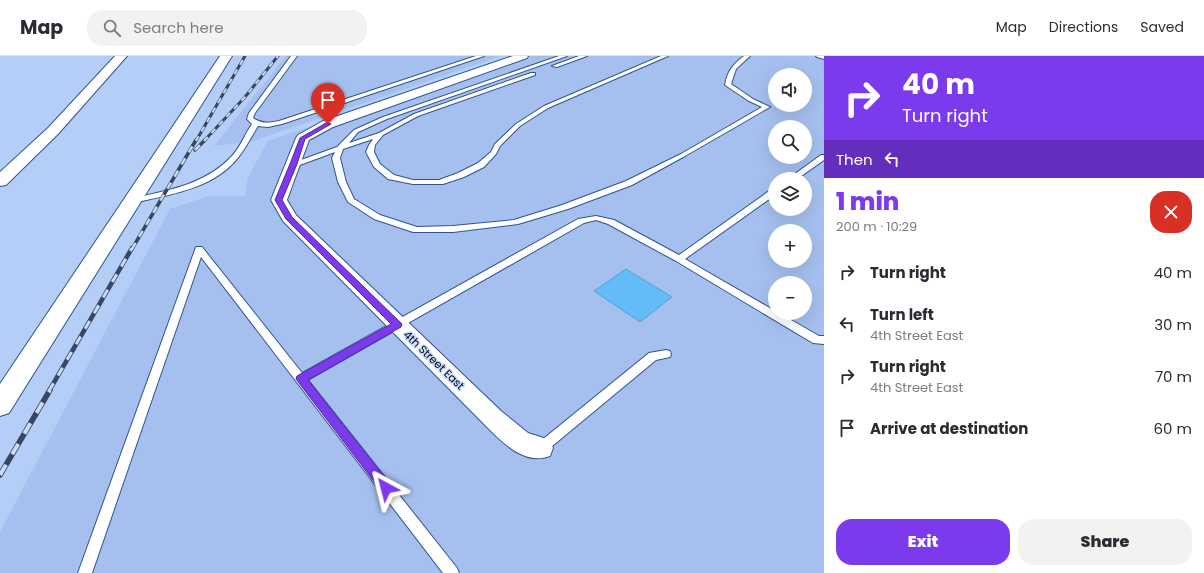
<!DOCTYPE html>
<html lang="en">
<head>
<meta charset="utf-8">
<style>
  body { margin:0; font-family:Poppins,sans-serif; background:#f2f2f3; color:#2b2b33; height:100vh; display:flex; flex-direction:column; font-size:15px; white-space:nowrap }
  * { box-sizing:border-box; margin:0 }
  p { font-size:13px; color:#7c7c81 }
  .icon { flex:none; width:22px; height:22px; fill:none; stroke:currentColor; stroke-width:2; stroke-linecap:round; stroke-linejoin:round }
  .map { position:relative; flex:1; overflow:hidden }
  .details { display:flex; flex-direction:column; background:#fff; width:380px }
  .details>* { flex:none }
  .guide { background:#7c3aed; color:#fff; overflow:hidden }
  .controls { position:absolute; left:768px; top:12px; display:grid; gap:8px }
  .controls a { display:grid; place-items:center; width:44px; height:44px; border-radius:50%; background:#fff; box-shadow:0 4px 16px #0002; font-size:20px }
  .pin { position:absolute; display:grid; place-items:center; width:34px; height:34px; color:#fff; margin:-41px -17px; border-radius:50% 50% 50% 0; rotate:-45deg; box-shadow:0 0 4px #0007 }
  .pin .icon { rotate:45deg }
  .me { position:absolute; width:44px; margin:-22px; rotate:322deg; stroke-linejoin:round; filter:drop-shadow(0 0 3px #0008) }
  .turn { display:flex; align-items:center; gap:14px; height:84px; padding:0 12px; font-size:18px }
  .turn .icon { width:52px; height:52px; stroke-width:2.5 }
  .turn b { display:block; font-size:28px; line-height:34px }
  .then { display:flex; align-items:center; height:38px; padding:0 12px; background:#0003; gap:8px; font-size:15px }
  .round { display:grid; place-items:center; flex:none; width:42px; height:42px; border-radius:16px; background:#f2f2f3 }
  .overview { display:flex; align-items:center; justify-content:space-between; height:68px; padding:0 12px }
  h1 { font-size:24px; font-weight:800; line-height:30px; color:#7c3aed }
  .action { display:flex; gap:8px; margin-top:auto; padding:8px 12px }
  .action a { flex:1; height:46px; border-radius:16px; background:#7c3aed; color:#fff; font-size:16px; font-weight:800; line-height:46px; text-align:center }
  .action a+a { background:#f2f2f3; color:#2b2b33 }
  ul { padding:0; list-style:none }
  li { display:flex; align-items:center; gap:12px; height:52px; padding:0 12px }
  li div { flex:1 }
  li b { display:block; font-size:15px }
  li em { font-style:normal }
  header { display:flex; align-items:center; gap:24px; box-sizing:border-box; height:56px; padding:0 20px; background:#fff; border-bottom:1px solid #e1e1e2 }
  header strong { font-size:19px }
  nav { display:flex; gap:22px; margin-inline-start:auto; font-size:14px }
  .search { width:280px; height:36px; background:#f2f2f3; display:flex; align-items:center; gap:10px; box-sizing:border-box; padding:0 14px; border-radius:16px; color:#7c7c81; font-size:15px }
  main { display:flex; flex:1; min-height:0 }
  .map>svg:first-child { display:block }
</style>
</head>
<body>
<header>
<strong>Map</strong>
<div class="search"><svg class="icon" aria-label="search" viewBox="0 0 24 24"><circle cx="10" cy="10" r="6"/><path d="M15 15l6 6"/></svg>Search here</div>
<nav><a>Map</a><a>Directions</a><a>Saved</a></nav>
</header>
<main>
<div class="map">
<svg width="824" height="517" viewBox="0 0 824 517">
  <rect width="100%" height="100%" fill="#b4cef8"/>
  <!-- built -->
  <path fill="#a5c0ee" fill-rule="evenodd" d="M 286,0 L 501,0 L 259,83 L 257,85 L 214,90 Z
    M 514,0 L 824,0 L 824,517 L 0,517 L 0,476 L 170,153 L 209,140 L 245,140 L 248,121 L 268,85 ZM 775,19 L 805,19 L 805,49 L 775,49 ZM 775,71 L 805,71 L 805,101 L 775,101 ZM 775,123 L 805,123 L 805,153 L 775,153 ZM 775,175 L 805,175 L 805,205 L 775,205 ZM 775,227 L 805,227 L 805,257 L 775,257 Z"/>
  <!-- building -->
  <path fill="#63bcf8" stroke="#53a1d5" d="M 626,213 L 672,241 L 640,266 L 594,235 Z"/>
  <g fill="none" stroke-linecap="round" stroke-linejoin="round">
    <defs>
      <path id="lane" d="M 291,0 L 297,0 L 255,57 L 253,62 C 262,68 269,67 279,65 L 476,0 L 484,0 L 282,68 L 268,71 L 258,70 C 251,81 245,94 236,104 C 212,133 168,139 133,147 L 130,147 L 130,143 C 165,135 205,129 231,101 C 240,92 245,78 252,68 L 247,63 L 249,57 Z
        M 559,0 L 567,0 L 387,63 L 358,76 L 349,87 L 379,77 L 414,58 L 531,17 L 535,17 L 535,19 L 418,60 L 383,79 L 375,89 L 374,96 L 380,108 L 394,119 L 413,124 L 439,124 L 458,117 L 478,107 L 491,96 L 495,88 L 516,68 L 544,50 L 661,0 L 668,0 L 548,52 L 520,70 L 500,90 L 496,98 L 484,111 L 464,121 L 443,128 L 413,128 L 388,123 L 374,111 L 366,96 L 369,89 L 373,83 L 343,93 L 340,102 L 346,126 L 354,143 L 380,159 L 417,171 L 453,170 L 514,164 L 562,149 L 626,125 L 681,98 L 762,51 L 749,45 L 725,29 C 727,16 733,8 744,0 L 750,0 L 736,13 L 731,28 L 753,43 L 770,51 L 685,100 L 632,129 L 568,153 L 518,168 L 453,176 L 413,176 L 374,163 L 348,146 L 338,126 L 332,102 L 335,96 L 297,110 L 294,110 L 290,108 L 337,91 L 354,74 L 383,61 Z
        M 579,0 L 587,0 L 557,11 L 552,10 Z
        M 816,0 L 824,0 L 824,3 L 817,1 Z
        M 821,99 L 824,99 L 824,104 L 797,123 L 788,123 Z
        M 772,133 L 775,133 L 775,139 L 685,203 L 775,255 L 775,257 L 779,257 L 819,280 L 824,280 L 824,288 L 813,287 L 676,205 L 608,168 L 596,164 L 584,167 L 308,324 L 457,512 L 459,517 L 443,517 L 201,201 L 92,517 L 78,517 L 196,191 L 202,191 L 302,317 L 578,163 L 596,160 L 614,164 L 679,199 Z
        M 666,294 L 670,295 L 671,298 L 670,301 L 656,304 L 545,396 L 541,398 L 537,396 L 535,392 L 537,388 L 649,297 Z"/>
      <path id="street" d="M 513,0 L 528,0 L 527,2 L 333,71 L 309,84 L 287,144 L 296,159 L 501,355 L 528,377 L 550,384 L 553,392 L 550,400 C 524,410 502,386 485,369 L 283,165 L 271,144 L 296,82 L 298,79 L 323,65 Z"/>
      <path id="highway" d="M 115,0 L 127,0 L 58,78 L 6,129 L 0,130 L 0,116 L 48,72 Z
        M 220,0 L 232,0 L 9,357 L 0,360 L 0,328 Z"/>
    </defs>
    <!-- lane casing -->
    <use href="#lane" stroke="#2f5391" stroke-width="2"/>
    <!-- street casing -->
    <use href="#street" stroke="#2f5391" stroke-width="2"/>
    <!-- highway casing -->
    <use href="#highway" stroke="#2f5391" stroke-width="2"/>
    <!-- lane -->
    <use href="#lane" fill="#fff" fill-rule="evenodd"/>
    <!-- street -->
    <use href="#street" fill="#fff" fill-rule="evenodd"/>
    <!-- highway -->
    <use href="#highway" fill="#fff" fill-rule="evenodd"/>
    <defs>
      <path id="rail-far3" d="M 196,85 L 245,0
        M 204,85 L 245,41 L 278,0"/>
      <path id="rail-far2" d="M 195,94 L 205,84
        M 132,193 L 196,84"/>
      <path id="rail-far1" d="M 49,335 L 132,192"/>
      <path id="rail" d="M 0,419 L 50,334"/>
    </defs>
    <!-- rail-far3 casing -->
    <use href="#rail-far3" stroke="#384663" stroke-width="3"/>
    <!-- rail-far2 casing -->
    <use href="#rail-far2" stroke="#384663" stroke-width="3.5"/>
    <!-- rail-far1 casing -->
    <use href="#rail-far1" stroke="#384663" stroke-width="4.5"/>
    <!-- rail casing -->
    <use href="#rail" stroke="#384663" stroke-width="5.5"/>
    <!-- rail-far3 -->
    <use href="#rail-far3" stroke="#c9dbf7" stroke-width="2" stroke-dasharray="5.5" stroke-linecap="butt"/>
    <!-- rail-far2 -->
    <use href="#rail-far2" stroke="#c9dbf7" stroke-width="2.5" stroke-dasharray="7" stroke-linecap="butt"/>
    <!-- rail-far1 -->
    <use href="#rail-far1" stroke="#c9dbf7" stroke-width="3" stroke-dasharray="9" stroke-linecap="butt"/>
    <!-- rail -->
    <use href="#rail" stroke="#c9dbf7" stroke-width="4" stroke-dasharray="12" stroke-linecap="butt"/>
  </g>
  <!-- route -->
  <path fill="#7c3aed" stroke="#51269a" d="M 326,67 L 331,68 L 305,83 L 297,108 L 282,144 L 292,161 L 402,268 L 401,271 L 308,324 L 390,428 L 392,432 L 390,436 L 386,438 L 382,436 L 296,323 L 297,320 L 391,268 L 286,163 L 275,144 L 290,108 L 300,82 Z"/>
  <g text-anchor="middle" stroke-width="3" stroke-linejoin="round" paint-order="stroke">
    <!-- street labels -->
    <g font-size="11" fill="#010a22" stroke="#c9dbf7">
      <text transform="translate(434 304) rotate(44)" y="4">4th Street East</text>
    </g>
  </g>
</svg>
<div class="controls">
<a><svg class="icon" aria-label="sound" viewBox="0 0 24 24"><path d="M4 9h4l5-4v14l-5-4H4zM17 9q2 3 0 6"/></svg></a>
<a><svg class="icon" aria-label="search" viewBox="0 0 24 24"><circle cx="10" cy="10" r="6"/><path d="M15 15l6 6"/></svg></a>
<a><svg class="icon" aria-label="layers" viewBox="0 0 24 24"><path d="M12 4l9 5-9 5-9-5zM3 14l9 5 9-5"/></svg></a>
<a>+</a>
<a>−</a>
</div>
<div class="pin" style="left:328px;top:68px;background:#d93025"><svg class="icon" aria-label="arrive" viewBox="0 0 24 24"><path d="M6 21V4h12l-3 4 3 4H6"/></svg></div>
<svg class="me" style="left:386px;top:432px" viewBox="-20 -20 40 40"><path d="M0-17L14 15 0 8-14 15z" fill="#7c3aed" stroke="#fff" stroke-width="4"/></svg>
</div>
<section class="details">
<div class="guide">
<div class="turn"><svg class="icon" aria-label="right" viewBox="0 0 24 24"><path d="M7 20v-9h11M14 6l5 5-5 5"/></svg><div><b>40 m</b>Turn right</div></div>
<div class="then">Then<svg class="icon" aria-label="left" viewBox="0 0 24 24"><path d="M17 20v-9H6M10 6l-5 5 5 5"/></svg></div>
</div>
<div class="overview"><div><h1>1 min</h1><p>200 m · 10:29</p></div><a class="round" style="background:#d93025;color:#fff"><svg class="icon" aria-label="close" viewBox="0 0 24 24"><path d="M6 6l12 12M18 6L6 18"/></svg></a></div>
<ul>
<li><svg class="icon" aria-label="right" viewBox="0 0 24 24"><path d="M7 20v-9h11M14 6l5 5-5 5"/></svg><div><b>Turn right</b></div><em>40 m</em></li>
<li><svg class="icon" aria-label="left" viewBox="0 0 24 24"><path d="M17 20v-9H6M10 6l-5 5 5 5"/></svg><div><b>Turn left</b><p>4th Street East</p></div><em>30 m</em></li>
<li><svg class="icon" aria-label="right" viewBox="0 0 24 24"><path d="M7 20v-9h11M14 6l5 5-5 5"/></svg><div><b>Turn right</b><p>4th Street East</p></div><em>70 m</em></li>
<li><svg class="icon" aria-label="arrive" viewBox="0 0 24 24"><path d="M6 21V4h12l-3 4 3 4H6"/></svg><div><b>Arrive at destination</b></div><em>60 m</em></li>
</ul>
<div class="action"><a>Exit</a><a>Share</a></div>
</section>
</main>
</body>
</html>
